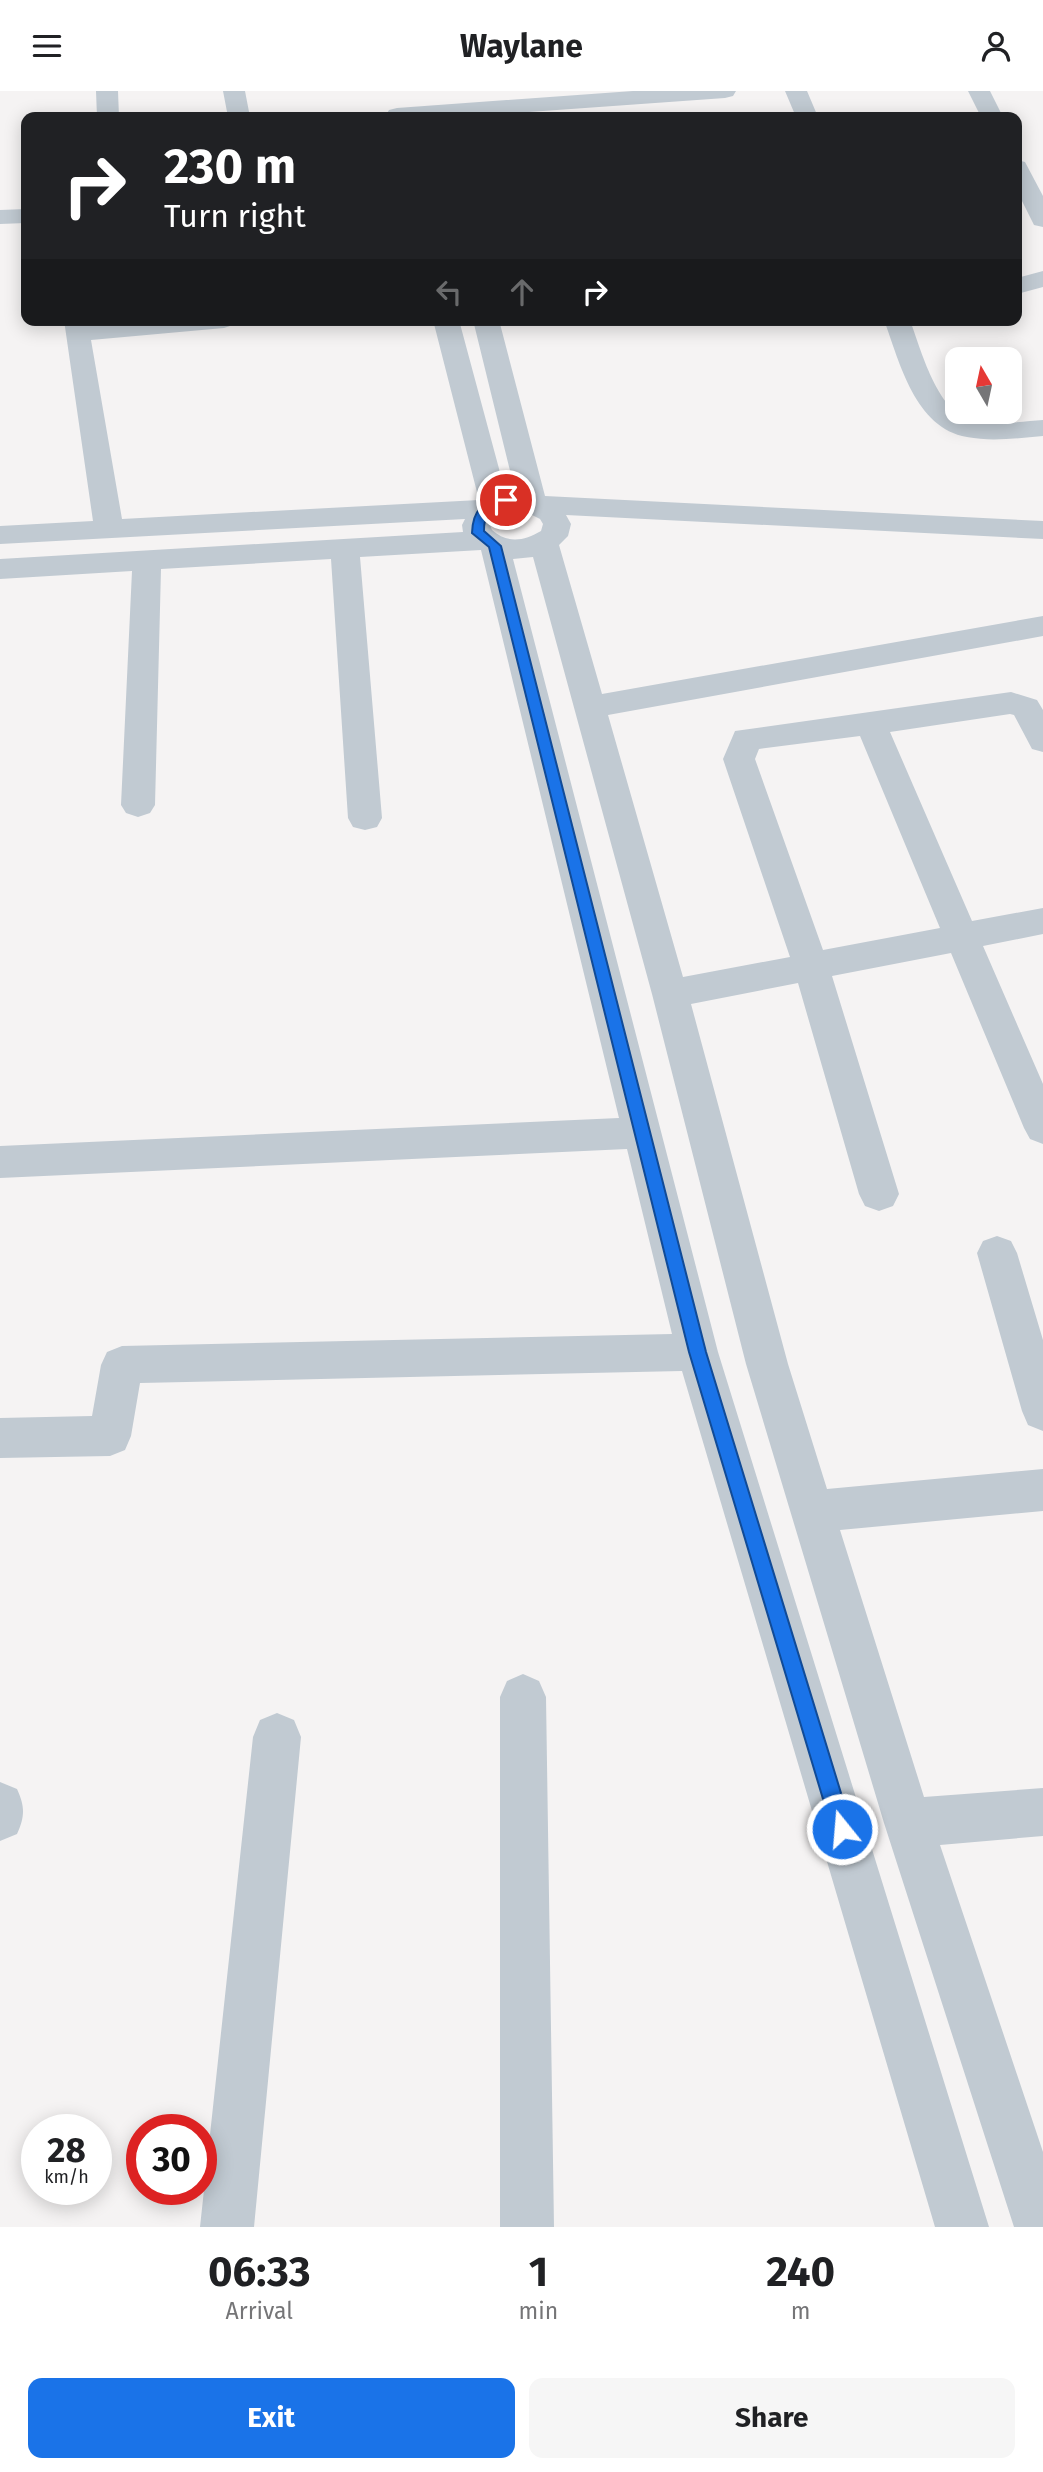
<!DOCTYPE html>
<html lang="en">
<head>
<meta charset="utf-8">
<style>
  body { margin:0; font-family:"Fira Sans",sans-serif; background:#f6f6f6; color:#202124; height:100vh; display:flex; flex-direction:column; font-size:26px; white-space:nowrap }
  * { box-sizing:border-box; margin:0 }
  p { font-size:23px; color:#757577 }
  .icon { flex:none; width:38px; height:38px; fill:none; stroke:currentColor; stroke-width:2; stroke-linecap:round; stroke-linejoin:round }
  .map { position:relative; height:2136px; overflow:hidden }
  .sheet { display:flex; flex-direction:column; background:#fff; flex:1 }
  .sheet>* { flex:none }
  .top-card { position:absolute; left:21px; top:21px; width:1001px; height:214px; border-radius:14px; box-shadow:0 4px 18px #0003; background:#202124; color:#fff; overflow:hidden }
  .needle { width:46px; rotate:351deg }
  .buttons { position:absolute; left:945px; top:256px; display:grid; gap:14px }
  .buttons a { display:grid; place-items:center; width:77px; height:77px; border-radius:14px; background:#fff; box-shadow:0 4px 18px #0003; font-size:35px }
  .speed { position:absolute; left:21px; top:2023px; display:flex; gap:14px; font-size:35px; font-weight:700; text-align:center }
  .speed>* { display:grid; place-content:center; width:91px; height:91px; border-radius:50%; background:#fff; box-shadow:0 4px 18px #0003; line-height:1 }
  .speed small { font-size:18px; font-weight:400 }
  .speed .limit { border:10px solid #d22; background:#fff; color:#111 }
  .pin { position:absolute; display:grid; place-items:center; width:60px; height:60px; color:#fff; margin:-30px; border:4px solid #fff; border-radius:50%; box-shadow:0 2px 7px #0007 }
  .me { position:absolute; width:77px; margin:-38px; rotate:343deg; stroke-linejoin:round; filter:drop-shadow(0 0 5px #0008) }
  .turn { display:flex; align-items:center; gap:24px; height:147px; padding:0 28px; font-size:32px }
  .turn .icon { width:91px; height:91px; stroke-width:2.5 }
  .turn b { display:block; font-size:49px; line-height:60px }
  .lanes { display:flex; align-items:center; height:66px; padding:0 28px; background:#0003; justify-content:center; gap:35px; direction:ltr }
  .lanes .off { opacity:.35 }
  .eta { display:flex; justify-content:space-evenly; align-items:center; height:119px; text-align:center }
  .eta b { font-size:42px; font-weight:700; line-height:49px }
  .action { display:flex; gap:14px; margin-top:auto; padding:14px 28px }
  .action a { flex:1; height:80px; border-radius:14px; background:#1a73e8; color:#fff; font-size:28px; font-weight:700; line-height:80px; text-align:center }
  .action a+a { background:#f6f6f6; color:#202124 }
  header { display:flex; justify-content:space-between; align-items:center; height:91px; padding:0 28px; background:#fff; font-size:32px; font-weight:700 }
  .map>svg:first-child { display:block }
</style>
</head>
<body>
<header><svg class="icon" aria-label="menu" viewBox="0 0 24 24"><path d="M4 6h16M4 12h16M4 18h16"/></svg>Waylane<svg class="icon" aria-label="person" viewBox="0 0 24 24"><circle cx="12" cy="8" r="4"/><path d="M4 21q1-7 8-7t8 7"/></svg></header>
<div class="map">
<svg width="1043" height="2136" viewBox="0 0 1043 2136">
  <rect width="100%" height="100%" fill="#f5f3f3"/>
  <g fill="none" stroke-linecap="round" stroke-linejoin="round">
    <!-- street -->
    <path fill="#c1cad2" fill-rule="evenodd" d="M 96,0 L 118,0 L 119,26 L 97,26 Z
      M 223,0 L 245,0 L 250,26 L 228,26 Z
      M 633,0 L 736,0 L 733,5 L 725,7 L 459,26 L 387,26 L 386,24 L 389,19 L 397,17 Z
      M 785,0 L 807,0 L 818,26 L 796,26 Z
      M 968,0 L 990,0 L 1003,26 L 981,26 Z
      M 1017,69 L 1025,71 L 1043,105 L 1043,136 L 1034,134 L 1017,100 Z
      M 26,118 L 26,132 L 0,133 L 0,119 Z
      M 1043,180 L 1043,196 L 1017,203 L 1017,187 Z
      M 64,229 L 90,229 L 90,233 L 133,229 L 237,229 L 233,234 L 224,237 L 91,249 L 122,428 L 479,409 L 433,229 L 459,229 L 505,400 L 515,400 L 473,229 L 499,229 L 545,405 L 1043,430 L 1043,448 L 566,424 L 571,433 L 568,445 L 559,454 L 602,603 L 1043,525 L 1043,545 L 608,624 L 683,886 L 790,866 L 723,668 L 735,640 L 1011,601 L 1037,609 L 1043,619 L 1043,661 L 1032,658 L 1014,624 L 1010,623 L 890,641 L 972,830 L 1043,817 L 1043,843 L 983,855 L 1043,993 L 1043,1053 L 1030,1048 L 1024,1037 L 951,862 L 832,885 L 899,1103 L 893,1115 L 879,1120 L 865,1115 L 859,1103 L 798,892 L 691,913 L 788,1273 L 827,1398 L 1043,1378 L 1043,1420 L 840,1439 L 924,1706 L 1043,1697 L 1043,1745 L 940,1754 L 1043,2061 L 1043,2136 L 1014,2136 L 884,1732 L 746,1273 L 652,903 L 533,466 L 513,468 L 718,1261 L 989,2136 L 935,2136 L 682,1280 L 140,1292 L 131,1345 L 125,1359 L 110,1365 L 0,1367 L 0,1327 L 92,1325 L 101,1274 L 107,1261 L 122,1255 L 672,1243 L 627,1058 L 0,1087 L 0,1055 L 619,1027 L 481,459 L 360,466 L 382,727 L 377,736 L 365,739 L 353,736 L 348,727 L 331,468 L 161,478 L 155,714 L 150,722 L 138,726 L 126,722 L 121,714 L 132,480 L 0,488 L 0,468 L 463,441 L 462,434 L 465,428 L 0,453 L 0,435 L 93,430 ZM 518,417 L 540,428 L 543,433 L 541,440 C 524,450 508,453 492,439 L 490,434 C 498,421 504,418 518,417 ZM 860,645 L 940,837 L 823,859 L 755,668 L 759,658 Z
      M 884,229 L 910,229 C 921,259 937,320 971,330 C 993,336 1021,330 1043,329 L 1043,345 C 1018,347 992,351 967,346 C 915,337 900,272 884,229 Z
      M 997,1145 L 1011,1150 L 1017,1162 L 1043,1249 L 1043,1340 L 1028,1334 L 1022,1320 L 977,1162 L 983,1150 Z
      M 523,1583 L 539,1590 L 546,1606 L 554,2136 L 500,2136 L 500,1606 L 507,1590 Z
      M 277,1622 L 294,1629 L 301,1646 L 254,2136 L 200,2136 L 253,1646 L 260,1629 Z
      M 0,1691 L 17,1698 C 25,1716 25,1725 17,1743 L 0,1750 Z"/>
  </g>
  <!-- route -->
  <path fill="#1a73e8" stroke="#114b97" stroke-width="2" d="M 506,405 L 512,409 L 510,412 C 492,420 484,418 484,440 L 501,455 L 706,1261 L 852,1738 L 849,1746 L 842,1749 L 835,1746 L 832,1738 L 689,1261 L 489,456 L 472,442 C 473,416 483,413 506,405 Z"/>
</svg>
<div class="buttons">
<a><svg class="needle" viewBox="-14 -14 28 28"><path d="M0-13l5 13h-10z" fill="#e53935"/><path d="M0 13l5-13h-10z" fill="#757577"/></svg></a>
</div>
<div class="speed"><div>28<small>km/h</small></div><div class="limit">30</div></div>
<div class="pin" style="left:506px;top:409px;background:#d93025"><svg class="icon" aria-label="arrive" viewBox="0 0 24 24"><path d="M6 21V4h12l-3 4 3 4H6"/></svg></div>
<svg class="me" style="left:842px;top:1738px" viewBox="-20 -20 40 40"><circle r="17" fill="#1a73e8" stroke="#fff" stroke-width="3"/><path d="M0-11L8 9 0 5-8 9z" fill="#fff"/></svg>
<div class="top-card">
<div class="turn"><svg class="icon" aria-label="right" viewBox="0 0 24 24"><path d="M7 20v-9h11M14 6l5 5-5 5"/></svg><div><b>230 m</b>Turn right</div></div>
<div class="lanes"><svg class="icon off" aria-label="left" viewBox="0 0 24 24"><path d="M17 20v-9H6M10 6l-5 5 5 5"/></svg><svg class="icon off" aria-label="ahead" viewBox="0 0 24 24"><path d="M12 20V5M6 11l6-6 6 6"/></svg><svg class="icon" aria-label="right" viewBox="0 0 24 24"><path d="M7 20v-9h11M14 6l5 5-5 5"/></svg></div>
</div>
</div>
<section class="sheet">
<div class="eta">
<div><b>06:33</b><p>Arrival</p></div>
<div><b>1</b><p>min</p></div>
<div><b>240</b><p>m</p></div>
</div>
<div class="action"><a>Exit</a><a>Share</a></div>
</section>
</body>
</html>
